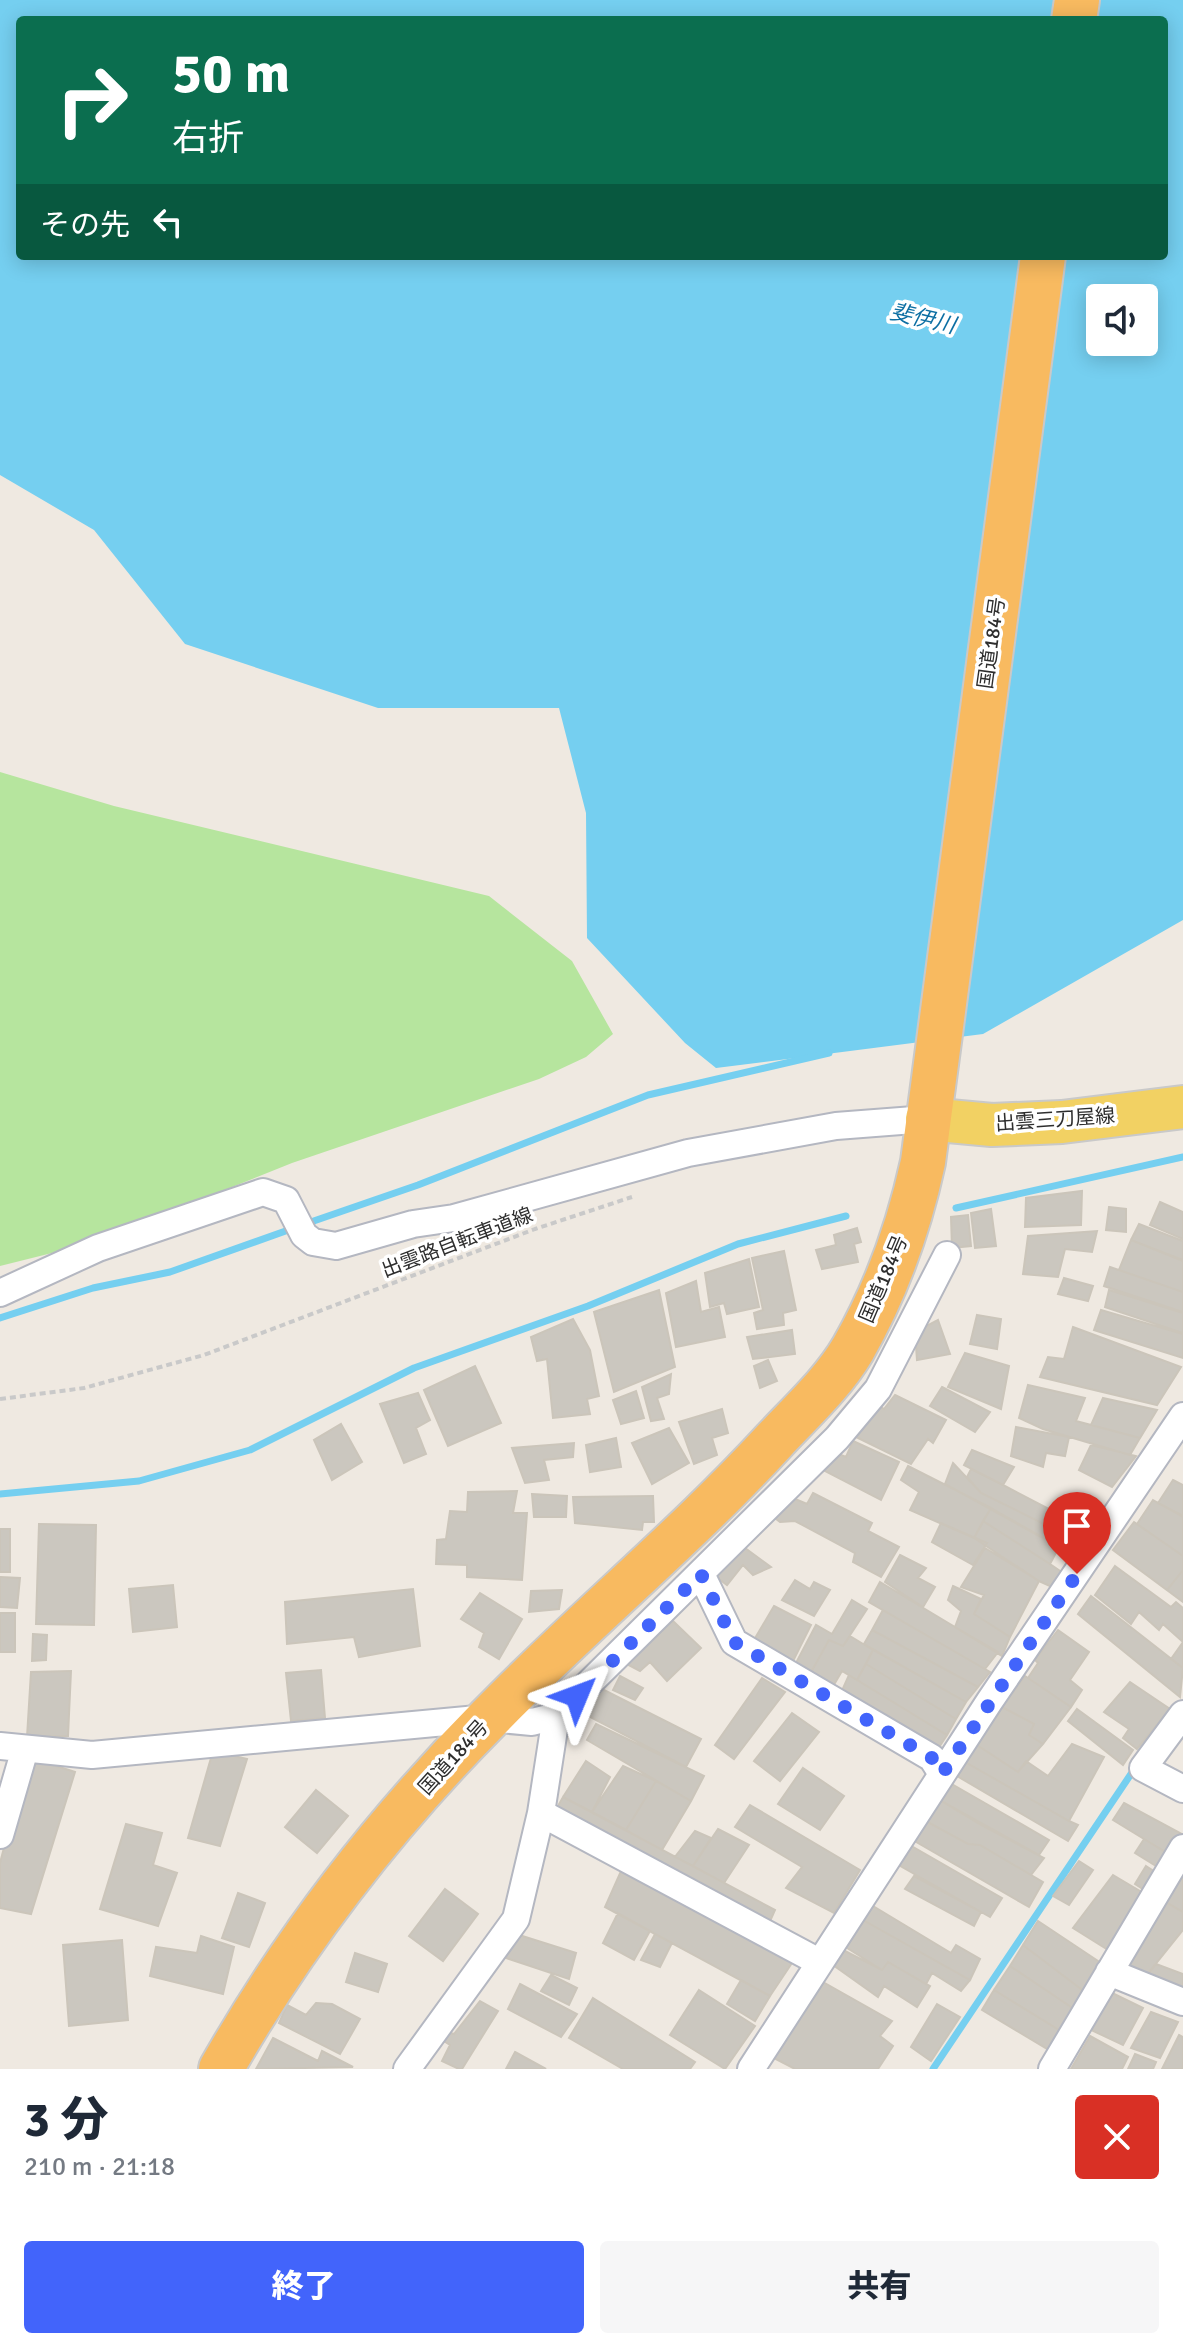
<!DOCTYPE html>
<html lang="ja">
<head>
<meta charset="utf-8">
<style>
  body { margin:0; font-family:Signika,"Noto Sans JP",sans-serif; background:#f6f6f7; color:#1f2937; height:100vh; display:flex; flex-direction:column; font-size:30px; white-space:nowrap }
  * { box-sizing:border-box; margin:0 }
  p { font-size:26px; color:#747a83 }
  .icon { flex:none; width:44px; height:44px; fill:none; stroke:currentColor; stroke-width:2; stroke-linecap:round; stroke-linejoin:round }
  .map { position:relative; height:2069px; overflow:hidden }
  .panel { display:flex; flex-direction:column; background:#fff; flex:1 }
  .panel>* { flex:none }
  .hud { position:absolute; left:16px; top:16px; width:1152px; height:244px; border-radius:8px; box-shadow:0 4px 20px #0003; background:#0b6e4f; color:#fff; overflow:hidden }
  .tools { position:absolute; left:1086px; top:284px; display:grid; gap:16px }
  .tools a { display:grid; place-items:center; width:72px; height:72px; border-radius:8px; background:#fff; box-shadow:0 4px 20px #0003; font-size:40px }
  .pin { position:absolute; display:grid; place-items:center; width:68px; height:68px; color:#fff; margin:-82px -34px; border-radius:50% 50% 50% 0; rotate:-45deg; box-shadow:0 0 8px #0007 }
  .pin .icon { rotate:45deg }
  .me { position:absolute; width:88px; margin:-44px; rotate:46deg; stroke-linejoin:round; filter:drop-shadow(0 0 6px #0008) }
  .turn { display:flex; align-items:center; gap:28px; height:168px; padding:0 24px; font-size:36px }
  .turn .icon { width:104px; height:104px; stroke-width:2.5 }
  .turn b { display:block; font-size:56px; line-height:68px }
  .then { display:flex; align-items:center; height:76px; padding:0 24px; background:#0003; gap:16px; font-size:30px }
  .round { display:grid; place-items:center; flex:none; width:84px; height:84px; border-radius:8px; background:#f6f6f7 }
  .overview { display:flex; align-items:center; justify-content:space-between; height:136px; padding:0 24px }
  h1 { font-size:48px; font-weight:800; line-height:60px }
  .primary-button { display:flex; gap:16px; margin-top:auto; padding:16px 24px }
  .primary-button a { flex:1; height:92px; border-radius:8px; background:#4264fb; color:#fff; font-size:32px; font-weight:800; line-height:92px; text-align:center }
  .primary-button a+a { background:#f6f6f7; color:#1f2937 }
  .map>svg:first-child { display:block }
</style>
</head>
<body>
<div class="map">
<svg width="1183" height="2069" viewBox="0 0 1183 2069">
  <rect width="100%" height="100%" fill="#efe9e1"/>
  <!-- green -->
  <path fill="#b6e59e" d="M 0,772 L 114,806 L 489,896 L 572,961 L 613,1034 L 586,1057 L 539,1079 L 292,1163 L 92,1243 L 0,1266 Z"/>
  <!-- water -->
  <path fill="#75cff0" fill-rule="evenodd" d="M 0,0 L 1183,0 L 1183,920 L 983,1034 L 716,1068 L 685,1043 L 587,938 L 586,813 L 559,708 L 378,708 L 185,644 L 94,530 L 0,475 ZM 20,20 L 1164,20 L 1164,256 L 20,256 ZM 1100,298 L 1144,298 L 1144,342 L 1100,342 Z"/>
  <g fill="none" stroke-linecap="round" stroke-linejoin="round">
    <!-- stream -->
    <path stroke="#75cff0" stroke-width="7" d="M 956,1208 L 1183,1157
      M 305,1224 L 418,1185 L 648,1095 L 829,1053
      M 0,1318 L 93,1288 L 170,1272 L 294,1228
      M 0,1494 L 139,1481 L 250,1450 L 414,1368 L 588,1306 L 738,1244 L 846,1216
      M 933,2069 L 1135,1768"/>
  </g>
  <!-- building -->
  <path fill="#cbc7bf" stroke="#cbc5ba" stroke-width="2" d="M 1082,1191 L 1081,1225 L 1025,1227 L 1026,1198 Z
    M 1160,1202 L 1183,1212 L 1183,1239 L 1150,1225 Z
    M 1109,1207 L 1126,1209 L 1126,1232 L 1106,1230 Z
    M 991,1209 L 996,1246 L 975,1248 L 971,1213 Z
    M 968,1215 L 971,1246 L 952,1248 L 951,1217 Z
    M 1139,1224 L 1183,1241 L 1183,1260 L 1131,1240 Z
    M 857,1228 L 861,1242 L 854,1244 L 858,1262 L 822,1269 L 816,1250 L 836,1245 L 834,1235 Z
    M 1097,1231 L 1092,1252 L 1065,1249 L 1058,1277 L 1023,1274 L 1028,1236 Z
    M 1131,1240 L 1183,1261 L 1183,1292 L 1119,1270 Z
    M 784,1251 L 796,1310 L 783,1313 L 784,1325 L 757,1329 L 754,1313 L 763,1310 L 752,1258 Z
    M 749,1259 L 759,1307 L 727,1314 L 724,1303 L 710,1307 L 705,1273 Z
    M 1110,1267 L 1183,1292 L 1183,1312 L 1104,1286 Z
    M 1064,1278 L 1093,1286 L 1088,1301 L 1058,1294 Z
    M 696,1281 L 701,1312 L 719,1307 L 725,1337 L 676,1347 L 666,1293 Z
    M 659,1290 L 675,1367 L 614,1392 L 594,1312 Z
    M 1109,1290 L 1183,1313 L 1183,1333 L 1105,1307 Z
    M 1101,1310 L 1183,1334 L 1183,1358 L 1094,1330 Z
    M 977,1315 L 1001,1319 L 997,1349 L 970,1344 Z
    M 573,1319 L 590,1350 L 599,1396 L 587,1399 L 590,1414 L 553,1418 L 547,1359 L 537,1361 L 531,1337 Z
    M 938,1320 L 950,1354 L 917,1360 L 915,1332 Z
    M 1073,1327 L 1181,1367 L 1157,1405 L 1040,1377 L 1048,1357 L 1064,1359 Z
    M 792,1330 L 795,1354 L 753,1359 L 747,1337 Z
    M 965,1353 L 1009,1366 L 1001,1409 L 948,1387 Z
    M 768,1360 L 777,1381 L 760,1388 L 754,1366 Z
    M 475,1366 L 501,1423 L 448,1446 L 424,1390 Z
    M 671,1374 L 669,1394 L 657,1398 L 664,1419 L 651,1421 L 642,1387 Z
    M 1028,1385 L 1085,1398 L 1076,1421 L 1140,1438 L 1130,1455 L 1043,1429 L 1019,1418 Z
    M 942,1387 L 990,1412 L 975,1432 L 930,1406 Z
    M 636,1391 L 644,1418 L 621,1424 L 613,1400 Z
    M 418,1393 L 430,1420 L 416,1428 L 426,1454 L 404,1463 L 380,1404 Z
    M 895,1395 L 946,1420 L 933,1443 L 928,1439 L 911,1464 L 850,1434 L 873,1402 L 884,1409 Z
    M 1103,1398 L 1157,1410 L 1140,1438 L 1091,1425 Z
    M 722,1409 L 728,1433 L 712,1438 L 717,1455 L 694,1464 L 679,1422 Z
    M 341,1424 L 362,1462 L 332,1480 L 314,1440 Z
    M 1016,1427 L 1069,1437 L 1065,1456 L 1046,1453 L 1043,1467 L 1011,1456 Z
    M 669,1428 L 689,1463 L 652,1484 L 632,1443 Z
    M 616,1438 L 621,1467 L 590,1472 L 586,1445 Z
    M 853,1441 L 899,1462 L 881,1500 L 819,1468 L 831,1451 L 846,1457 Z
    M 574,1443 L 573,1457 L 544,1460 L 549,1480 L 525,1483 L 512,1448 Z
    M 1091,1445 L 1136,1456 L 1112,1487 L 1079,1470 Z
    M 972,1450 L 1014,1467 L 1003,1485 L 964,1465 Z
    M 953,1463 L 981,1493 L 1040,1522 L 1061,1537 L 1059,1547 L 945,1484 Z
    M 908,1466 L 991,1508 L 974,1538 L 910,1510 L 919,1492 L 901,1480 Z
    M 971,1469 L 1003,1485 L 1074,1522 L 1061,1537 L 1040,1522 L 981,1493 L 967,1477 Z
    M 1173,1480 L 1183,1485 L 1183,1516 L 1158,1503 Z
    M 517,1491 L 513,1513 L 527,1513 L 522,1580 L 467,1577 L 467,1565 L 436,1564 L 437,1540 L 446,1539 L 450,1511 L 467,1512 L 468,1492 Z
    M 813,1493 L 872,1523 L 868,1531 L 899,1547 L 881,1577 L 853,1562 L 855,1553 L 795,1521 L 780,1522 L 771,1515 L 788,1496 L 807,1504 Z
    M 532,1494 L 567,1496 L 566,1517 L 534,1517 Z
    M 653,1496 L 654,1522 L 643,1522 L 642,1530 L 575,1523 L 573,1497 Z
    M 1153,1500 L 1183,1517 L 1183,1556 L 1137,1524 Z
    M 991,1508 L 1059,1547 L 1050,1564 L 983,1521 Z
    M 983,1521 L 1050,1564 L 1063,1573 L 1052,1587 L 1039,1581 L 974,1538 Z
    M 1134,1522 L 1183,1556 L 1183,1570 L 1167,1590 L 1113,1550 Z
    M 941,1523 L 987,1543 L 973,1565 L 932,1542 Z
    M 39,1524 L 96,1525 L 94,1625 L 36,1624 Z
    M 0,1529 L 10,1529 L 10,1572 L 0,1572 Z
    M 741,1545 L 771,1567 L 753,1575 L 743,1565 L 727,1585 L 714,1575 Z
    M 985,1548 L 1039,1581 L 1010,1637 L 974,1614 L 984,1595 L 961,1587 Z
    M 900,1555 L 926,1568 L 918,1578 L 935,1587 L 923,1607 L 885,1582 Z
    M 1115,1566 L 1171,1607 L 1176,1602 L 1183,1608 L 1183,1668 L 1171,1659 L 1183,1642 L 1163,1624 L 1159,1630 L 1139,1612 L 1131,1624 L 1095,1595 Z
    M 1183,1570 L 1183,1602 L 1167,1590 Z
    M 0,1577 L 20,1578 L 17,1608 L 0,1607 Z
    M 795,1580 L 810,1589 L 814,1582 L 830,1590 L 814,1616 L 782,1600 Z
    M 880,1582 L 955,1627 L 998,1652 L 985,1669 L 869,1602 Z
    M 173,1585 L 177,1627 L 133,1632 L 129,1589 Z
    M 953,1586 L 981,1599 L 974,1614 L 1010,1637 L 1002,1656 L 955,1627 L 961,1611 L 948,1600 Z
    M 413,1589 L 420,1646 L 359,1657 L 354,1637 L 287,1644 L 285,1602 Z
    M 562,1590 L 559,1609 L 529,1612 L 531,1591 Z
    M 480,1593 L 522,1619 L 499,1659 L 479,1647 L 484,1633 L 461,1619 Z
    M 1091,1596 L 1183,1668 L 1180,1697 L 1078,1614 Z
    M 852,1600 L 867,1609 L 843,1646 L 829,1640 L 810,1674 L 795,1665 L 816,1625 L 832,1634 Z
    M 774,1606 L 811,1625 L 792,1663 L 754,1640 Z
    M 883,1610 L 985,1669 L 990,1672 L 978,1687 L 872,1630 Z
    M 0,1613 L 15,1613 L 15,1652 L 0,1652 Z
    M 673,1621 L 701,1648 L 667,1681 L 650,1662 L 640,1671 L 619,1660 L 642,1648 Z
    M 872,1630 L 978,1687 L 966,1702 L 864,1644 Z
    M 1058,1630 L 1089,1652 L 1070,1680 L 1082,1690 L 1071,1707 L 1028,1678 L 1038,1663 L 1035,1660 Z
    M 33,1634 L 47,1635 L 46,1660 L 32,1661 Z
    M 850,1636 L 873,1650 L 857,1680 L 842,1671 L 832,1688 L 810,1674 L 829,1640 L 843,1646 Z
    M 873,1650 L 966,1702 L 956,1719 L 866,1664 Z
    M 866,1664 L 956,1719 L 947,1735 L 857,1680 Z
    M 321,1670 L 325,1718 L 291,1721 L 286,1673 Z
    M 71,1671 L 68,1736 L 27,1737 L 31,1672 Z
    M 849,1675 L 947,1735 L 936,1752 L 840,1695 Z
    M 620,1676 L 643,1688 L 635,1700 L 613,1690 Z
    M 1025,1676 L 1071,1707 L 1043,1744 L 1029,1735 L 1034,1724 L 1002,1707 Z
    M 762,1678 L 785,1692 L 734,1759 L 715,1745 Z
    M 1130,1682 L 1170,1709 L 1137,1749 L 1123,1738 L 1129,1729 L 1104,1712 Z
    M 596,1686 L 701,1739 L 686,1767 L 573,1708 Z
    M 1002,1707 L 1034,1724 L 1029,1735 L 1043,1744 L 1018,1772 L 977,1745 Z
    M 1077,1709 L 1133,1750 L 1123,1765 L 1068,1721 Z
    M 792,1713 L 819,1732 L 780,1781 L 754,1761 Z
    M 596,1724 L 704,1776 L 691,1801 L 587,1740 Z
    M 1072,1744 L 1104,1757 L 1069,1821 L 965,1762 L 977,1745 L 1018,1772 L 1026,1761 L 1048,1776 Z
    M 213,1751 L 247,1759 L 220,1846 L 188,1838 Z
    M 28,1757 L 75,1772 L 31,1914 L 0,1908 L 0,1863 Z
    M 586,1761 L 610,1777 L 592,1812 L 563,1797 Z
    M 965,1762 L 1069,1821 L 1078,1825 L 1068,1841 L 957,1776 Z
    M 623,1766 L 656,1781 L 626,1830 L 592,1812 Z
    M 803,1768 L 844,1796 L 820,1830 L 778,1804 Z
    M 656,1781 L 691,1801 L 662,1850 L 626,1830 Z
    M 950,1783 L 1049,1840 L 1039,1855 L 938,1799 Z
    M 316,1790 L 348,1816 L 317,1853 L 285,1827 Z
    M 563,1797 L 775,1910 L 767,1928 L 554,1813 Z
    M 938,1799 L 981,1825 L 1044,1858 L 1031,1875 L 980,1845 L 968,1844 L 924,1820 Z
    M 1124,1803 L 1182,1834 L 1172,1856 L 1113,1820 Z
    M 750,1805 L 860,1870 L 834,1913 L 786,1888 L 802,1867 L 735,1827 Z
    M 924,1820 L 968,1844 L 980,1845 L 1043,1882 L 1029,1907 L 911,1839 Z
    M 126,1824 L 162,1833 L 153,1865 L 177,1873 L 158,1926 L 100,1909 Z
    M 718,1829 L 749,1845 L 724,1883 L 693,1866 Z
    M 695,1831 L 711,1838 L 693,1866 L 675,1857 Z
    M 1144,1839 L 1169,1854 L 1161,1869 L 1135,1853 Z
    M 908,1844 L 1002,1898 L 990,1917 L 895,1863 Z
    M 1079,1861 L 1093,1870 L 1069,1905 L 1053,1896 Z
    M 1146,1866 L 1160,1875 L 1149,1893 L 1135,1884 Z
    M 621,1871 L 794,1960 L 770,1996 L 605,1907 Z
    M 1113,1875 L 1145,1894 L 1108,1950 L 1073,1928 Z
    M 914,1876 L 981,1912 L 974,1926 L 905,1889 Z
    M 1183,1877 L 1183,1912 L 1164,1901 Z
    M 445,1889 L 478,1914 L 443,1961 L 409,1936 Z
    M 238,1893 L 265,1903 L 249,1947 L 222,1938 Z
    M 1164,1901 L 1183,1912 L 1183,1930 L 1146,1976 L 1122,1963 Z
    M 873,1906 L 951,1953 L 956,1945 L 980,1959 L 970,1980 L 863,1920 Z
    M 618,1913 L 650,1931 L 634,1960 L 603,1943 Z
    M 863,1920 L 970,1980 L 961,1991 L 932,1973 L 926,1984 L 888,1962 L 882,1970 L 844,1946 Z
    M 1038,1921 L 1104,1965 L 1085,1992 L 1023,1945 Z
    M 516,1934 L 576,1953 L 569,1979 L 506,1958 Z
    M 655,1934 L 672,1943 L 660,1967 L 641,1960 Z
    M 201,1936 L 234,1947 L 223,1994 L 150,1976 L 156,1947 L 197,1953 Z
    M 122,1940 L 128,2020 L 69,2026 L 63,1945 Z
    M 1023,1945 L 1085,1992 L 1077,2011 L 1010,1966 Z
    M 843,1950 L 882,1970 L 888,1962 L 930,1986 L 917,2007 L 884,1986 L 878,1997 L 833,1965 Z
    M 355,1953 L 387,1964 L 378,1992 L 346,1982 Z
    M 1156,1964 L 1183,1974 L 1183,1994 L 1146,1976 Z
    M 1010,1966 L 1077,2011 L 1064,2033 L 994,1990 Z
    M 551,1975 L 577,1988 L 569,2005 L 541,1991 Z
    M 741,1980 L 770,1996 L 755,2021 L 727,2004 Z
    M 823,1982 L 892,2021 L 880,2036 L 893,2046 L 878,2069 L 795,2069 L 774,2058 Z
    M 520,1984 L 577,2014 L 561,2037 L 508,2009 Z
    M 699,1990 L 755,2026 L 725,2069 L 670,2035 Z
    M 994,1990 L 1064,2033 L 1054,2053 L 982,2010 Z
    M 1106,1990 L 1143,2008 L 1123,2045 L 1087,2028 Z
    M 593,1998 L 695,2062 L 690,2069 L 623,2069 L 569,2038 Z
    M 480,2001 L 498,2011 L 462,2069 L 459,2069 L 442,2061 L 450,2045 L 439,2038 L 444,2031 L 454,2034 Z
    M 316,2003 L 332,2004 L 360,2019 L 340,2054 L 279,2023 L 287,2005 L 306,2015 Z
    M 937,2004 L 960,2017 L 931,2061 L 911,2047 Z
    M 1151,2012 L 1178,2022 L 1160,2058 L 1131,2048 Z
    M 1179,2035 L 1183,2037 L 1183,2069 L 1162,2069 Z
    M 1090,2036 L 1128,2057 L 1122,2069 L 1071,2069 Z
    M 273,2038 L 318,2061 L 322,2051 L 353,2067 L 256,2069 Z
    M 515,2052 L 546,2069 L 506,2069 Z
    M 1135,2054 L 1156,2062 L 1153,2069 L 1128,2069 Z"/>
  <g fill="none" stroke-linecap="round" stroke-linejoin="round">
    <defs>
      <path id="minor" d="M 0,1293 L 98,1248 L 263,1192 L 286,1200 L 304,1235 L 313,1242 L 336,1246 L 413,1224 L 454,1218 L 688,1153 L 836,1126 L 927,1119
        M 701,1574 L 734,1642 L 932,1758 L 942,1774
        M 1183,1714 L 1143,1768 L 1183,1789
        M 556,1716 L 837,1438 L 878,1389 L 947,1255
        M 0,1746 L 92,1755 L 488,1718 L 532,1722 L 556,1716 L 541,1813 L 516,1919 L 407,2069
        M 541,1813 L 819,1962
        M 0,1835 L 25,1749
        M 1109,1972 L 1183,2002
        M 751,2069 L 989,1702 L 1183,1416
        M 1052,2069 L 1183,1848"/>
      <path id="primary" d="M 927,1119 L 992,1125 L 1062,1122 L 1183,1107"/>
      <path id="trunk" d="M 1074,20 L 1077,0
        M 221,2069 C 294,1941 384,1824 488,1719 C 581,1623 684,1539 774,1441 C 801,1412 833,1383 853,1349 C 886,1291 909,1227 923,1162 L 1043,256"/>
    </defs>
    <!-- minor casing -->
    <use href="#minor" stroke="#b4b7c1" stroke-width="30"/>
    <!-- primary casing -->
    <use href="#primary" stroke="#c9c9c9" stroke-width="46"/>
    <!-- trunk casing -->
    <use href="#trunk" stroke="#c9c9c9" stroke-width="48"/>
    <!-- path -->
    <path stroke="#c9c9c9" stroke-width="4" stroke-dasharray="6 4" stroke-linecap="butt" d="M 0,1399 L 84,1388 L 204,1355 L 535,1229 L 632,1197"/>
    <!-- minor -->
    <use href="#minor" stroke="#fff" stroke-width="26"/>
    <!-- primary -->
    <use href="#primary" stroke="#f2d163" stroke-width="42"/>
    <!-- trunk -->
    <use href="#trunk" stroke="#f8ba60" stroke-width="44"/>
  </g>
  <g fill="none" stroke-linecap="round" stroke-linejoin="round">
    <!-- route -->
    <path stroke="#4264fb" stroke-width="14" stroke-dasharray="0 25.2" d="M 577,1696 L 701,1574 L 734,1642 L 932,1758 L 942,1774 L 1077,1574"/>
  </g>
  <g text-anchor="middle" stroke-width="7" stroke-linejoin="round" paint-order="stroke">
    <!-- street labels -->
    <g font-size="20" fill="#2e2e2e" stroke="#fff">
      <text transform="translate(991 643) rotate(-82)" y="7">国道184号</text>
      <text transform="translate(1055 1119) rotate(-4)" y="7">出雲三刀屋線</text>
      <text transform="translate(457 1242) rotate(-21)" y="7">出雲路自転車道線</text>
      <text transform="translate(883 1279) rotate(-67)" y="7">国道184号</text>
      <text transform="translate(453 1757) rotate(-48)" y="7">国道184号</text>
    </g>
    <!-- water labels -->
    <g font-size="22" font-style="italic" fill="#0d6fa3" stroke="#fff">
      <text transform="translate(923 318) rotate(13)" y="8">斐伊川</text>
    </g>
  </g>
</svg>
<div class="tools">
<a><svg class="icon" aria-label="sound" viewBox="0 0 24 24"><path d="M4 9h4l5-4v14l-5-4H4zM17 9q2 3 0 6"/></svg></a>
</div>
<div class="pin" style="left:1077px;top:1574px;background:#d93025"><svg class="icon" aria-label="arrive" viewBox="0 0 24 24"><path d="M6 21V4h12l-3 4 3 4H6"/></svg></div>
<svg class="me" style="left:577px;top:1696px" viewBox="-20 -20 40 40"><path d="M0-17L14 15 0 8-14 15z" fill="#4264fb" stroke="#fff" stroke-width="4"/></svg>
<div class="hud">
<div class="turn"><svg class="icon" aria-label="right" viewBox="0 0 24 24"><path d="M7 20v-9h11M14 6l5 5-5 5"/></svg><div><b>50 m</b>右折</div></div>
<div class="then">その先<svg class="icon" aria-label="left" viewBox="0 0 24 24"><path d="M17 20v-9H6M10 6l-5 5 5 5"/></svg></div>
</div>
</div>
<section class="panel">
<div class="overview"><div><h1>3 分</h1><p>210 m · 21:18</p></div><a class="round" style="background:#d93025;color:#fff"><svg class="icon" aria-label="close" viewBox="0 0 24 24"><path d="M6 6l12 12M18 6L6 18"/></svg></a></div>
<div class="primary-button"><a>終了</a><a>共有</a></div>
</section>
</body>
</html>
